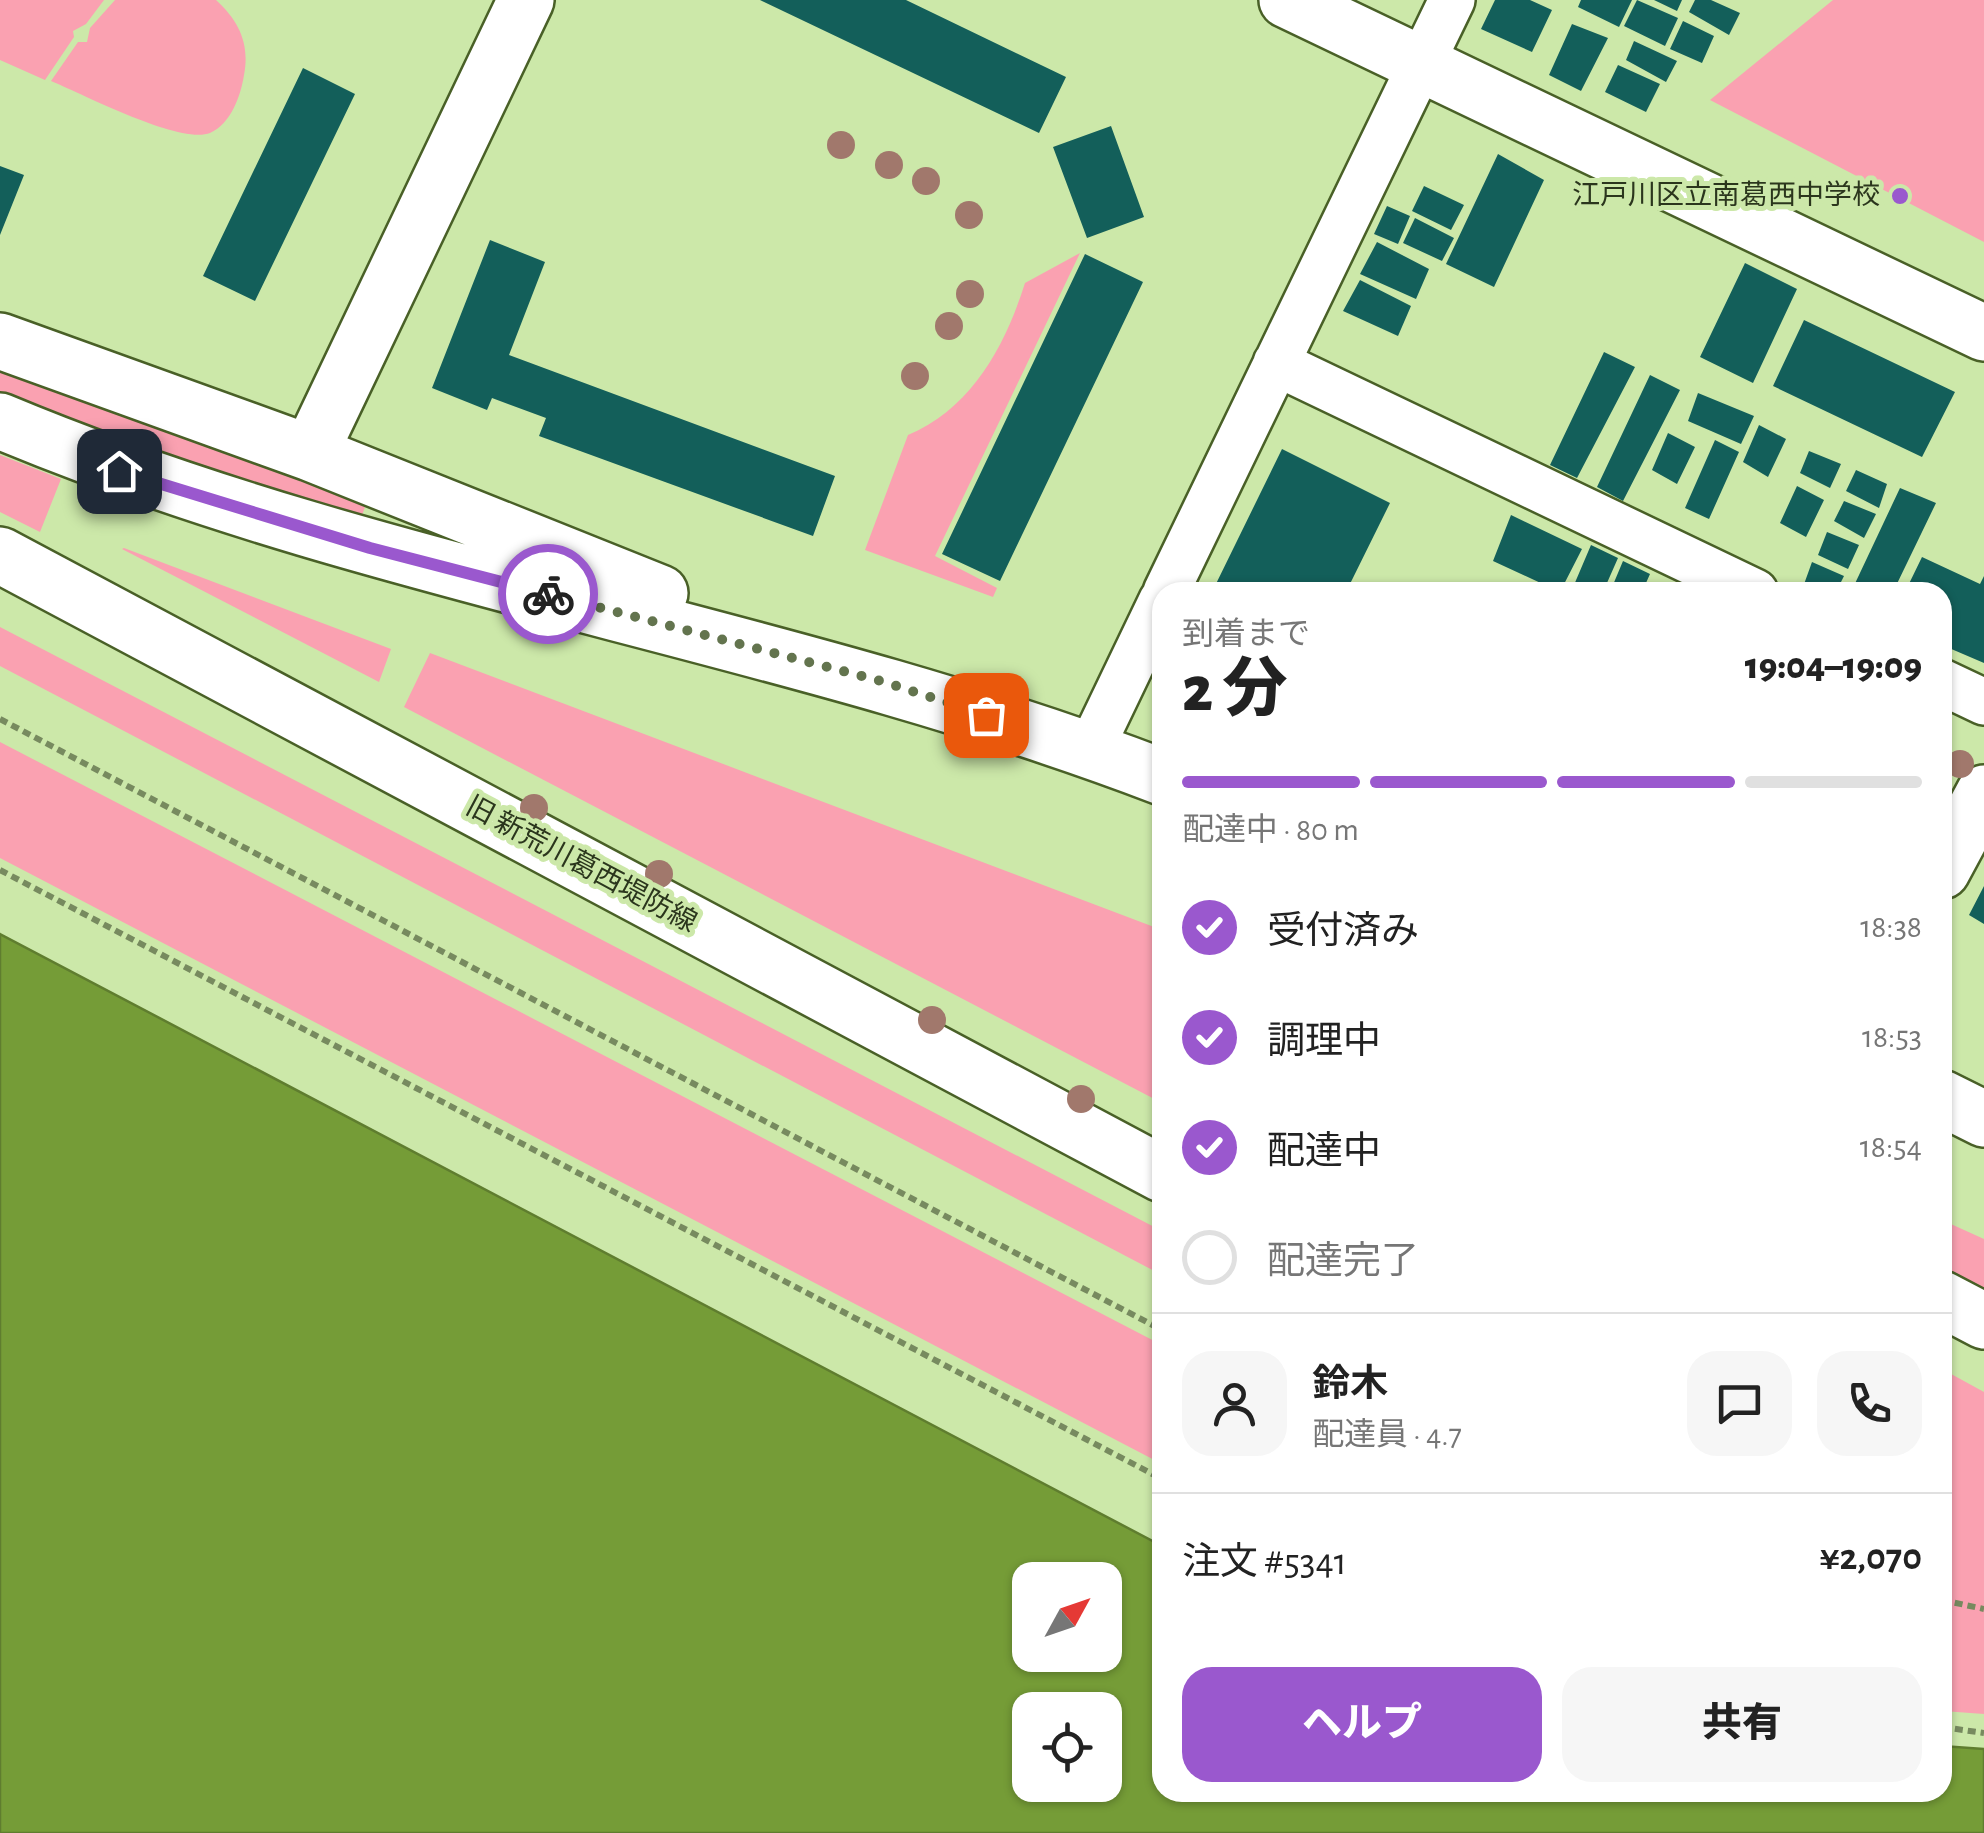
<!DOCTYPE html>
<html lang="ja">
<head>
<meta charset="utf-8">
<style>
	body { margin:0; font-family:"Alegreya Sans","Noto Sans JP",sans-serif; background:#f6f6f6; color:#222; height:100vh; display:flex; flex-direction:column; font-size:38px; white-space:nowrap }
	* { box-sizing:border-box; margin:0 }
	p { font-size:32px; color:#767676 }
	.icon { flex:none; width:55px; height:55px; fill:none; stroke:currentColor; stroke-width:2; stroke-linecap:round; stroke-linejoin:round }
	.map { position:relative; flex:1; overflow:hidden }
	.details { position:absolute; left:1152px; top:582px; width:800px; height:1220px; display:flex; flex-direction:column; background:#fff; border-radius:30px; box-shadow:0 2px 8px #0004 }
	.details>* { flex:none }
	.needle { width:65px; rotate:50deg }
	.controls { position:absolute; left:1012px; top:1562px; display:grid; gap:20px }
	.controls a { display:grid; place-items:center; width:110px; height:110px; border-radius:20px; background:#fff; box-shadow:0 2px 8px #0004; font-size:50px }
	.pin { position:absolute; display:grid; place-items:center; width:85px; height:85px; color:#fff; margin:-42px; border-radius:20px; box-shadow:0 5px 15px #0006 }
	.courier { position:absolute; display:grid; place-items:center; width:100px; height:100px; margin:-50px; border:8px solid #9a58ce; border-radius:50%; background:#fff; color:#222; box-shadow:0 2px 12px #0007 }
	.head em { font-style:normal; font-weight:800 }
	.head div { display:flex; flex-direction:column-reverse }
	.head { display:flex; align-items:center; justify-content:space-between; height:170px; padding:0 30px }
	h1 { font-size:65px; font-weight:800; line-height:75px }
	.bar { display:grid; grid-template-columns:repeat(4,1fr); gap:15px 10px; align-content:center; height:120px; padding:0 30px }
	.bar i { height:12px; border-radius:8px; background:#e0e0e0 }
	.bar .active { background:#9a58ce }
	.bar p { grid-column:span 4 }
	.line { display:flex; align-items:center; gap:25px; padding:0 30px; border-top:2px solid #e0e0e0 }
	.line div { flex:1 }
	.round { display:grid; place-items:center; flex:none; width:105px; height:105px; border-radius:30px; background:#f6f6f6 }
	ol { padding:0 30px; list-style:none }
	li { display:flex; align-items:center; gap:30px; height:110px }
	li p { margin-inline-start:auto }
	li .icon { padding:10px; border-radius:50%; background:#9a58ce; color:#fff; stroke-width:4 }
	li:last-child { color:#767676 }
	li i { width:55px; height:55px; border:5px solid #e0e0e0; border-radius:50% }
	.primary-button { display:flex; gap:20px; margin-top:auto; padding:20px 30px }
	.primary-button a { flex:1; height:115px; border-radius:30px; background:#9a58ce; color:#fff; font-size:40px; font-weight:800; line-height:115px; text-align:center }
	.primary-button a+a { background:#f6f6f6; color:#222 }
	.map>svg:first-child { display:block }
	.green { fill:#faa1b1 }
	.water { fill:#759c37; stroke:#5f7d2f; stroke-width:2.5; fill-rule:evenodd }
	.building { fill:#135f5a }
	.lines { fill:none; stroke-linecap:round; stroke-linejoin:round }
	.minor-casing { stroke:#496027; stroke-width:50 }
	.tertiary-casing { stroke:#496027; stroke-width:60 }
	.path { stroke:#778a5f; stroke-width:6; stroke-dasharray:8 5; stroke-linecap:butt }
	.minor { stroke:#fff; stroke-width:45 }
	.tertiary { stroke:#fff; stroke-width:55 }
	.tree { fill:#a1786c }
	.done { stroke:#63744e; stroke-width:10; stroke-dasharray:0 18 }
	.route { stroke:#9a58ce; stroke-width:12 }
	.poi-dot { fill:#9a58ce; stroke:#cce8a9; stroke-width:4 }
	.labels { text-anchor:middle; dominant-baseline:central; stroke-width:10; stroke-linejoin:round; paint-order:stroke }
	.poi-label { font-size:28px; fill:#2b361d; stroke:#cce8a9; text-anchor:end }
	.street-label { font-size:28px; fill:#2b361d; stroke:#cce8a9 }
</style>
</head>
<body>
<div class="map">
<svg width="1984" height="1833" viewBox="0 0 1984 1833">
	<rect width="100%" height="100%" fill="#cce8a9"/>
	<path class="green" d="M0,0H104L86,24L73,31L74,37L45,80L0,60Z
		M115,0H216C239,21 250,44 244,75C241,95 231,124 210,133C180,145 83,94 51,81L78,42H87L90,28Z
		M1833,0H1984V242L1710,100Z
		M1080,253L935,556L997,588L993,597L865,550L908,435C972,408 1005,346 1025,283Z
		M0,360L370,493L356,532L0,402Z
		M0,455L61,479L40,532L0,512Z
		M124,548L391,649L379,682L122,549Z
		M0,627L1162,1231V1275L0,666Z
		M430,653L1162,930V1103L404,707Z
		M0,742L1162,1345V1464L0,858Z
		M1942,1220L1984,1239V1297L1943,1274Z
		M1942,1369L1984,1392V1714L1943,1711Z"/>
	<path class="water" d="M0,934L1162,1546V1792H1942L1943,1746L1984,1749V1833H0ZM1030,1580H1105V1655H1030ZM1030,1710H1105V1785H1030Z"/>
	<path class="building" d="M760,0H906L1066,77L1039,133Z
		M1495,0H1530L1552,10L1532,52L1481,29Z
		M1581,0H1632L1619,27L1578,7Z
		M1637,0L1678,18L1665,46L1624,26Z
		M1654,0H1682L1677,11Z
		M1695,0H1711L1740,13L1729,35L1689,12Z
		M1683,21L1714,36L1702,63L1670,49Z
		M1572,24L1608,38L1581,91L1549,75Z
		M1634,41L1677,61L1666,82L1626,60Z
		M1618,65L1660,84L1646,112L1605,92Z
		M303,68L355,94L255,301L203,276Z
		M1111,126L1144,217L1087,238L1053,147Z
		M1498,154L1544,180L1494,287L1446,264Z
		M0,166L24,175L0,235Z
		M1424,186L1464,205L1451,230L1412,211Z
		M1387,206L1410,216L1398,244L1374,234Z
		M1415,218L1454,238L1442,261L1403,243Z
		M490,240L545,262L509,355L835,476L813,536L539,436L546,418L492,398L487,410L432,388Z
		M1377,242L1429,269L1416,299L1360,274Z
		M1085,254L1143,282L1000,581L942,554Z
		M1745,263L1797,289L1753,383L1700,357Z
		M1360,280L1411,306L1398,336L1343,311Z
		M1804,320L1955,392L1922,457L1773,386Z
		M1604,352L1635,367L1577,478L1550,465Z
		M1650,375L1680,390L1623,501L1597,487Z
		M1698,393L1754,416L1741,444L1688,421Z
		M1759,425L1786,439L1768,477L1743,462Z
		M1668,433L1695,447L1677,484L1652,470Z
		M1715,440L1739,452L1709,519L1685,508Z
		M1282,449L1390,503L1346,592H1212Z
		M1809,451L1841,464L1830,488L1800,473Z
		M1856,470L1887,484L1879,508L1846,491Z
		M1797,486L1824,500L1806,537L1780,523Z
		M1900,488L1936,503L1893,592H1851Z
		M1844,501L1876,514L1864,538L1834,521Z
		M1511,515L1582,549L1560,592L1493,561Z
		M1827,532L1859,545L1848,569L1818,555Z
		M1591,545L1618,558L1603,592H1571Z
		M1922,557L1980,584L1984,576V663L1942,645V592H1905Z
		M1623,561L1650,574L1642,592H1610Z
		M1812,562L1844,576L1836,592L1803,587Z
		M1984,886V924L1969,915Z"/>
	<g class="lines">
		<defs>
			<path id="minor" d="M1276,363L1755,592
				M1166,592L1452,0
				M1942,682L1984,702
				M1090,750L1162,600"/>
			<path id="tertiary" d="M1287,0L1984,333
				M0,341L310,453L660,593
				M0,421C375,578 783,632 1162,777
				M310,453L526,0
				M0,555L1162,1174
				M1942,871L1984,793
				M1942,1098L1984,1119
				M1942,1299L1984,1321"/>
		</defs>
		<use href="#minor" class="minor-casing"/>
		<use href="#tertiary" class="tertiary-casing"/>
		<path class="path" d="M0,719L1162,1330
			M0,870L1162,1479
			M1942,1600L1984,1609
			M1942,1727L1984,1733"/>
		<use href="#minor" class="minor"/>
		<use href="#tertiary" class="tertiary"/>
	</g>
	<g class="tree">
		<circle cx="841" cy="145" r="14"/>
		<circle cx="889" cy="165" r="14"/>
		<circle cx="926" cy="181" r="14"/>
		<circle cx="969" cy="215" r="14"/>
		<circle cx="970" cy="294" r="14"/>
		<circle cx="949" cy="326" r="14"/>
		<circle cx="915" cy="376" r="14"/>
		<circle cx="1960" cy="764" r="14"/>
		<circle cx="534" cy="808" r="14"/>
		<circle cx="659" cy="874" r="14"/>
		<circle cx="932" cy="1020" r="14"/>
		<circle cx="1081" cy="1099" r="14"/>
	</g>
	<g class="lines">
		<path class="done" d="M548,594L881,681L986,715"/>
		<path class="route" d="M119,471L370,548L548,594"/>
	</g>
	<circle class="poi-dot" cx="1900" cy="196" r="10"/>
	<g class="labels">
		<g class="poi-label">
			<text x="1880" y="196">江戸川区立南葛西中学校</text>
		</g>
		<g class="street-label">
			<text transform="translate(581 865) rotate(28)">旧 新荒川葛西堤防線</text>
		</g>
	</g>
</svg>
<div class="controls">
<a><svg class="needle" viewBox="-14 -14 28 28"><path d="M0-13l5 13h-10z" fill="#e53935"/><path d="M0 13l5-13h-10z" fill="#767676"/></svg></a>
<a><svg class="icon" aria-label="locate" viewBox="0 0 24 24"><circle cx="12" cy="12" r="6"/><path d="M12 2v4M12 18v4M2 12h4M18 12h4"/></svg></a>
</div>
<div class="pin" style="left:986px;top:715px;background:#ea580c"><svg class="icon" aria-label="bag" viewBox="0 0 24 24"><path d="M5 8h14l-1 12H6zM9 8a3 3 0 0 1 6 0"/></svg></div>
<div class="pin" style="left:119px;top:471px;background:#1f2937"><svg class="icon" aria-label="home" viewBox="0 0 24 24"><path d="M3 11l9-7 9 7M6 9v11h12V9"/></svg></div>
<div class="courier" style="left:548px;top:594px"><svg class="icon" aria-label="bike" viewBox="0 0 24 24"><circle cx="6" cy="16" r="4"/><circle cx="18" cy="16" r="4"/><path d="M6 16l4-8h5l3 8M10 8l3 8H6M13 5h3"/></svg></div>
<section class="details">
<div class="head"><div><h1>2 分</h1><p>到着まで</p></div><em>19:04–19:09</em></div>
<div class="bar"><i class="active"></i><i class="active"></i><i class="active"></i><i></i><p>配達中 · 80 m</p></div>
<ol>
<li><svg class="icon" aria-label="check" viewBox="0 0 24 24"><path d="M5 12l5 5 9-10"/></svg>受付済み<p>18:38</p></li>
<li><svg class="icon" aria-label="check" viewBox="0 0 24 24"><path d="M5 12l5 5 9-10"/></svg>調理中<p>18:53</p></li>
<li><svg class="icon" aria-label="check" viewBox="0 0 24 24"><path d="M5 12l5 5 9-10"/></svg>配達中<p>18:54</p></li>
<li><i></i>配達完了</li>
</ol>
<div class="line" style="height:180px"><a class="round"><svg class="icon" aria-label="person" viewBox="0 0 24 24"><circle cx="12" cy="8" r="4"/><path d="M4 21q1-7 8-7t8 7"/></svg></a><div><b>鈴木</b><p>配達員 · 4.7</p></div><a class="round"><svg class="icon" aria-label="chat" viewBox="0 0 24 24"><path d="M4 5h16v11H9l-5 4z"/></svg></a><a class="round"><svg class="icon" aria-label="phone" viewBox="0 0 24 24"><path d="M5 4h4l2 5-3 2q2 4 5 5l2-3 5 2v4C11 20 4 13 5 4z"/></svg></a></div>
<div class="line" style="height:130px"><div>注文 #5341</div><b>¥2,070</b></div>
<div class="primary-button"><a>ヘルプ</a><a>共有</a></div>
</section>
</div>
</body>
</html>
